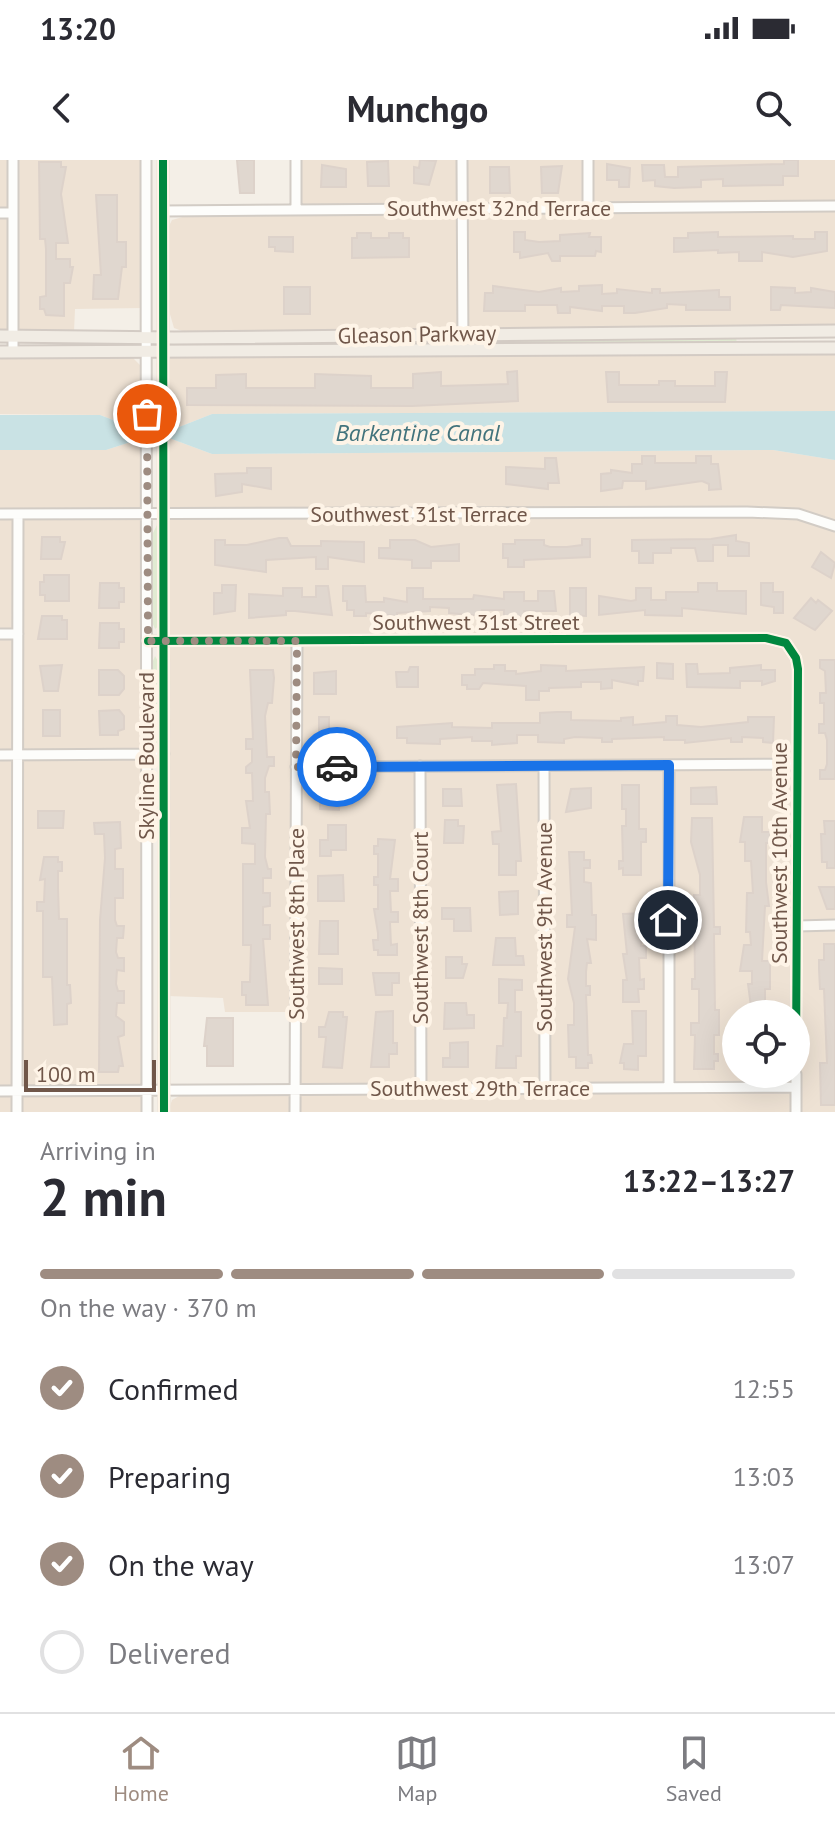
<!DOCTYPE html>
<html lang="en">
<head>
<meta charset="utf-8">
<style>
	body { margin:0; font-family:"PT Sans",sans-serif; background:#f2f2f3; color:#2b2b33; height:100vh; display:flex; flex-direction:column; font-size:30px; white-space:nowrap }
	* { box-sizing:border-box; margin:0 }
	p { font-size:26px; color:#7c7c81 }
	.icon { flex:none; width:44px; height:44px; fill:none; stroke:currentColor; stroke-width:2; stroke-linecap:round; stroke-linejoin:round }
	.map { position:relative; height:952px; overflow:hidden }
	.side { display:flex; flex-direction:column; background:#fff; flex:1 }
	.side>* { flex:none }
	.tools { position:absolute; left:722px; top:840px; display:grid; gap:16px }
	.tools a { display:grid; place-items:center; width:88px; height:88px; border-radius:50%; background:#fff; box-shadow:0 8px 32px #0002; font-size:40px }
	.scale { position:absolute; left:24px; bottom:20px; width:132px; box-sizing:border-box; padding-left:8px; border:4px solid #70574a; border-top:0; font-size:22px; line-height:28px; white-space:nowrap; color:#70574a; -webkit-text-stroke:6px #fef4e7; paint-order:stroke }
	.pin { position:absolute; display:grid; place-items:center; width:68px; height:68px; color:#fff; margin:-34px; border:4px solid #fff; border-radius:50%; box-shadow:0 2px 8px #0007 }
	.courier { position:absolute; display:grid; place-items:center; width:80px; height:80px; margin:-40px; border:6px solid #1a73e8; border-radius:50%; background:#fff; color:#222; box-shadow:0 2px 10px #0007 }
	.head em { font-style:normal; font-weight:600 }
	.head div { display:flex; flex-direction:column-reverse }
	.head { display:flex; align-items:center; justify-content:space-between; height:136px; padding:0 40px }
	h1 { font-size:52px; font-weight:600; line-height:60px }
	.bar { display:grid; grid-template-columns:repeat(4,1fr); gap:12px 8px; align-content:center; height:96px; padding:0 40px }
	.bar i { height:10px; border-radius:6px; background:#e1e1e2 }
	.bar .active { background:#9e8c81 }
	.bar p { grid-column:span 4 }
	ol { padding:0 40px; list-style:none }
	li { display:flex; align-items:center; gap:24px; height:88px }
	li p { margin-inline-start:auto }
	li .icon { padding:8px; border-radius:50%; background:#9e8c81; color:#fff; stroke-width:4 }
	li:last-child { color:#7c7c81 }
	li i { width:44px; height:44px; border:4px solid #e1e1e2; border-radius:50% }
	.status { display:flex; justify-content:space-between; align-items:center; height:56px; padding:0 40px; background:#fff; direction:ltr }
	.status svg { height:22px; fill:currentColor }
	header { display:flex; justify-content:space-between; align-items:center; height:104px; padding:0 40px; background:#fff; font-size:36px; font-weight:600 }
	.menu { display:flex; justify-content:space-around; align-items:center; height:112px; border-top:2px solid #e1e1e2; background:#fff; font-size:22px; color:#7c7c81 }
	.menu a { display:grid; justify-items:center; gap:4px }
	.menu .active { color:#9e8c81 }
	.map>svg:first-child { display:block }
	.residential { fill:#eee2d4; fill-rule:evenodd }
	.green { fill:#e1ebd2 }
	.water { fill:#c9e2e4 }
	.building { fill:#e0d7cf; stroke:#ddd2ca; stroke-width:2 }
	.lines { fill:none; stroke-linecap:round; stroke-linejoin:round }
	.minor-casing { stroke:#d2ccc5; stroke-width:13 }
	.major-casing { stroke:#d3cbc4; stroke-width:15 }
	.minor { stroke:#fdfdfb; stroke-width:9 }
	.major { stroke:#f1ece4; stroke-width:11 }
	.cycleway-casing { stroke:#fef4e7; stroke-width:13 }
	.cycleway { stroke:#00873e; stroke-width:8 }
	.done { stroke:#9e8c81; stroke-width:8; stroke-dasharray:0 14.4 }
	.route { stroke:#1a73e8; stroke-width:10 }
	.labels { text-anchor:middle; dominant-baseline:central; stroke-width:8; stroke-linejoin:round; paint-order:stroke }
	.street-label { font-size:22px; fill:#70574a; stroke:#fef4e7 }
	.water-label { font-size:24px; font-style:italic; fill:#42737c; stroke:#fef4e7 }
</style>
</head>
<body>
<div class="status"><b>13:20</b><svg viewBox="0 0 49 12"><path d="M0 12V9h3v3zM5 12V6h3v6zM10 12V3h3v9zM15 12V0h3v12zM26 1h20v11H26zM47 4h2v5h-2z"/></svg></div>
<header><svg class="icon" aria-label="back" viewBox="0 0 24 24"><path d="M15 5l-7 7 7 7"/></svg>Munchgo<svg class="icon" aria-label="search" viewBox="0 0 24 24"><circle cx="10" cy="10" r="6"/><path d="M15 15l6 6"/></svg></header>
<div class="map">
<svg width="835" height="952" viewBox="0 0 835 952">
	<rect width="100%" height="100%" fill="#f4efe7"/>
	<path class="residential" d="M0,0H141L143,148L75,149L74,171H0Z
		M300,0H835V167L449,171L185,172L174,168L167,144V70L172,60L186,56L301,55Z
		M835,193V251L212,254L169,271L168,197Z
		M0,197H132L143,208L142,271L100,255L0,254Z
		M143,278L142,952H0V290H106Z
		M169,278L212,294L773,290L835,300V952H168L172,940L181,935L291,934V852H225L223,838L168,836ZM736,854H796V914H736Z"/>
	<path class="green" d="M736,177L737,184L485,186L477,181Z
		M442,179L448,183L437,187L179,185H241L261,180Z
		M157,365L160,465L155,469L152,462V375Z
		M155,496L160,505L159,581L155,584L152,578L151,506Z"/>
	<path class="water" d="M835,251V300L773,290L212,294L169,278H143L106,290H0V255H100L142,271H169L212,254Z"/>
	<path class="building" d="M237,0H254V33H240Z
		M420,0L436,1L429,25L414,23V7L419,8Z
		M784,0H798V16H783V25L723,26V19L701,20V27L674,28L655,26V20L643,21L642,5H664L665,17H678V7L784,4Z
		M388,1L389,26H368L367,2Z
		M39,2H61V7H66L61,34L68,83H56V99H70V107H73L70,123H64V156L46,155L44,149H40V137L46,136V89L45,79H40Z
		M607,4L630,8L629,27H619V20H607Z
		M322,5L346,9V27H321Z
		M562,6L558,33H542L541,7Z
		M490,7H509L510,33H490Z
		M96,35H117V82H126V107H122L118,139H93L94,115H101Z
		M514,72H525V80L539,82L560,81V75L590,73L589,77H601V92L596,91L595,96H560V101H552L548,93L520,98V92H514Z
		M718,72V77L793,76V79H815V72H827V91L793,97L762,92V101H739V92L718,93V90L674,92V78H688V73Z
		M357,73H371V78H389V73H403V78H409V97L352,98V78H357Z
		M269,77H293V92L275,91V87H269Z
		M602,125V134L617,133V129L652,133V129H660V133L719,130V137H730V150H686V145L667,144V148L635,153H624V146H602V151L570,147V153H558L557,145H525V151H484L485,133H493V126L539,132L561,128V132L579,131V126Z
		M284,127H310V154H284Z
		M771,127L795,128V133L811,132V128L835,132V148L781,145L780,150H771Z
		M517,211L518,241L412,246L187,245V228H216V215L246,214V228H315V214L371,216V228H413V214L441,212V226L478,225L508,224L507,212Z
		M606,212H619V225H659V221H675V226H715V212H727L725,242H608Z
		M642,296H655V303H696V296H711V304H718L721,329L709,330V324L702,321L646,329V321H623L622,328L601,331V314L611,313V310L632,313V304H642Z
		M545,298H556L559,323H548V329L506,324V307L545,309Z
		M247,308H271V329L242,324V332L216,336L215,314L247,313Z
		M736,375V381L749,383V396H728V385H713V401H698L695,388H671V393H653V403H639V391H632V380L711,379Z
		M42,377H60V382H65L61,399H41Z
		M279,378H287L291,386H321V381L364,382V402L328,397V409H316V397L266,400V412L215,405V380H225V385H247Z
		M582,379H590V397L524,400V407H508V398H503V384H515V380H544V385L550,387H567L582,385Z
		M390,380H415L431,387L459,384V401H431V408H412V400L379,398V388H390Z
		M821,392L835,403L831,418L812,407Z
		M44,415H69V441H45V435H40V422H44Z
		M100,423H119V428H124V442H119V448H99Z
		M698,423H717V431H746V454L682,448V456L645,455V450L599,455V436L631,441L636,440V428H651V440H666V432H698Z
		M761,423H773V432H783V453H774V447L761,445Z
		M222,425H236L235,451L214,454V433H222Z
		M316,426H328L332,455L295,451H286V455L249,458V434L283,436V428H302V437H316Z
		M343,426H365L366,442H384V438L407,442V428H423V439H473L474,435L504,439V432H524V441H538V431H554L556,451H524V456H504V450H482V455H471L449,453V448L430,447V451L397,453V456L366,453V456H354V450H347V441H343Z
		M570,428H586V456L570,455Z
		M811,438L816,443L818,440L832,451L815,470L794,458Z
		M42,456H62V460H67V479H38Z
		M100,463H119V469H124V482H119V488H99Z
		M820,500H835V619H820V610H825L827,604V580L825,573H819V564H824V543H820V533H826L825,511L820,508Z
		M657,503L673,504V519L657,518Z
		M686,504H697L698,514L730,513V508L761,505V510H775V521L762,525V521H740V528L687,527Z
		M62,505L58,531H44L40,506Z
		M494,505H505V511H516V514L541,511V505L566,506V511L644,507L643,521H638V525L612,520V528L601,529V522H581V527L549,528V531H539V540H526V526L483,523L479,529H467V525H462V515H475V509H494Z
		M410,507H418V527H397L396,512H408Z
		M99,510H118L124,516V529L119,535H99Z
		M250,510H273L274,518L272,543H268L265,556L267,597H274V606H269L265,618V632H269L270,654H266L265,697L268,709H271V718H263V733H270V746L263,747V765H270V779H263L268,845H246V835H242V822H250L251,785H243V704H255V684L242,683V668H250L246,641H253L252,613H246V607L252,602V589H246V579H253Z
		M336,511V534H314V513Z
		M43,550H60V576H43Z
		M119,550L124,556V569L118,571V575H100L99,551Z
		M557,552H571V560L621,561V558L633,557V565L666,562V556H677V565L701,567L748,562V557H774L773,583L763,582V578L742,577V582H731V578L685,583V580H664V577L612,579V582H602V578L575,577L564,579V583L538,582V575H517V583L492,585V581H472V577L440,579V584L407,583V578H397V567L452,563V567L492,568V563H540V553Z
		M319,557H329V583H319Z
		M516,624L521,701H516V715H499V684H493L492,672L501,671L497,625Z
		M622,625H639V669H646V682H641V715H623V708L619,709V701H623L622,666H626V649H622Z
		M320,627L340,631L339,650L320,649Z
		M716,627L717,644H691V628Z
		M591,628V648L566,652L571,629Z
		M443,629H461L462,646H443Z
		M38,651H64L63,668H38Z
		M744,657H762V672H770V683H766V722L769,746H765L762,801H770V829H765V854H752L748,824H752V811H740L744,785H751L750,772H746L747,733H753L751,701H745V682H740Z
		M692,658H712L714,767H720V774H714V778L715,850H719V875H714V894H718V901H714V909H694L695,875H691V863H699V829H692V819H695L694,735H700V715L691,682Z
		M445,660H458V666H464L463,683H444Z
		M824,661H835V708H827V702H822L821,674H825Z
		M120,662L121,688L115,689V709H123V738H115V760L117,766H124L123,778H117L116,792L118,798H124V811L117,810L116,824L118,831H124V843H117L116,856L124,862V875L118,877L123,906H119L118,912H99L100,760L105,698L104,674H95L94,663Z
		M328,665H346V690H331V696H320V680H328Z
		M378,679L395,680L390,719H398V731H390L391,752H398V762H390L391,785L397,784V795H378V790H374L373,780H378V773L374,749H378V725H374V717H378V694H374V686H378Z
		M569,692H584V700H590V708H584V722L591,723L592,755H596V780L587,779L591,803H587L586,812V826H590V835H586L587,858L588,895H591L592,903H588V908H576V897H569L568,865H574V843L568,819L575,767H567V755H572Z
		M44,697H58V702H62V711H58V728L59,759H67V825H70L71,843L67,844V864L54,865L52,817H43V751H37V742H44L45,719L40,720Z
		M343,715L344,741H318V716Z
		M819,727H835V749H827Z
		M518,731V754L500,755L499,732Z
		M442,748H470L471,771H454V759H442Z
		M644,753L641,786H646V798H639L640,820L644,819V829H638L639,842H623V820H627L623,794H627L623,754Z
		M320,761H338V794H319Z
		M496,778H515L516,796H523L524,805H493Z
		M824,784H835V945H821L820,903H827L824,829H820L819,809V800H824Z
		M446,797H462V804H467L463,818H446Z
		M319,808L342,809V824H319Z
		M373,813H399V823H392V835H376Z
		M499,819L522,820V830H515V852H521V896H516V908H496L497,886H503L504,858H507L508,843H499Z
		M445,843H466L467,855H474V868L444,869Z
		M393,851V883H397V894H389V907H371L376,852Z
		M632,851H646V896H638V910L624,909V903H620L624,884H633Z
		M329,852H343V857H347L342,908L323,907L326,877H319V867H325Z
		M207,858H233V906H207V886H204Z
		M468,882V907H443V898H450V883Z"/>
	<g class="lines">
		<defs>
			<path id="minor" d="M146,0L147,952
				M163,0L164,952
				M296,0V50
				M462,0L463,190
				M588,0V48
				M163,51L835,46
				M0,53H13
				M13,192V0
				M0,354L747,352L798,354L835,366
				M0,474H18
				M148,481L766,478L786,483L796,498L798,509L796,906
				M0,595L164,594
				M669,605V927
				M420,606L421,929
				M544,606L545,928
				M296,607L797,604
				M797,766L835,765
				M0,931L796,927
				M17,952L18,354
				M295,952L297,481
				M796,952V914"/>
			<path id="major" d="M0,176L174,178L835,171
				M0,192L835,188"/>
		</defs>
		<use href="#minor" class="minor-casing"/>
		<use href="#major" class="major-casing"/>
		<use href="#minor" class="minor"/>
		<use href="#major" class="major"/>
		<defs>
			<path id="cycleway" d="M163,0L164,952
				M148,481L766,478L786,483L796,498L798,509L796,906"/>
		</defs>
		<use href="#cycleway" class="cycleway-casing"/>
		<use href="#cycleway" class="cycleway"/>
	</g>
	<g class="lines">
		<path class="done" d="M147,254L148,481H297L296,607H337"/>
		<path class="route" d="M337,607L669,605L668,760"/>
	</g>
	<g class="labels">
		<g class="street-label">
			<text x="499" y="48">Southwest 32nd Terrace</text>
			<text transform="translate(417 174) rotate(-1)">Gleason Parkway</text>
			<text x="419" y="354">Southwest 31st Terrace</text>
			<text x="476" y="462">Southwest 31st Street</text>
			<text transform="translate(146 596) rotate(-90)">Skyline Boulevard</text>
			<text transform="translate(779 693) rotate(-90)">Southwest 10th Avenue</text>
			<text transform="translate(296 764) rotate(-90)">Southwest 8th Place</text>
			<text transform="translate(544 767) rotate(-90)">Southwest 9th Avenue</text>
			<text transform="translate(420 768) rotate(-90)">Southwest 8th Court</text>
			<text x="480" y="928">Southwest 29th Terrace</text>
		</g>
		<g class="water-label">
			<text x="418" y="272">Barkentine Canal</text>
		</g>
	</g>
</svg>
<div class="tools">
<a><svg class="icon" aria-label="locate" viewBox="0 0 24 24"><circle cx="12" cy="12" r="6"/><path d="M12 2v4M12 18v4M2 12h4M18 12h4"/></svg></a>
</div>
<div class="scale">100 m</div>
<div class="pin" style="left:147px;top:254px;background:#ea580c"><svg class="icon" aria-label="bag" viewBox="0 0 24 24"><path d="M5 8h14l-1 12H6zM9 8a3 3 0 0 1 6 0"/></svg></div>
<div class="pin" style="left:668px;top:760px;background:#1f2937"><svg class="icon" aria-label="home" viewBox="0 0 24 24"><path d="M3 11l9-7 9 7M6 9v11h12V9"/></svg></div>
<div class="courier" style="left:337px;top:607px"><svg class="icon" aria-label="car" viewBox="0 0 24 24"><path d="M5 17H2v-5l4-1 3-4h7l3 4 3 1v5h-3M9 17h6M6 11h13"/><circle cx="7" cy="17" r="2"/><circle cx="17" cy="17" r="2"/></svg></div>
</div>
<section class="side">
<div class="head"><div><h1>2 min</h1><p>Arriving in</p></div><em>13:22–13:27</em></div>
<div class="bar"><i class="active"></i><i class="active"></i><i class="active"></i><i></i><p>On the way · 370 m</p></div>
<ol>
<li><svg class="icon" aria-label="check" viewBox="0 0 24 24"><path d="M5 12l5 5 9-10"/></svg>Confirmed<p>12:55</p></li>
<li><svg class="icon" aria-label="check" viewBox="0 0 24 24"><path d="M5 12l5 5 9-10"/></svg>Preparing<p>13:03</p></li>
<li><svg class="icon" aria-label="check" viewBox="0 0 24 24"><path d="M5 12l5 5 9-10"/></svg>On the way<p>13:07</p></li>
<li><i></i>Delivered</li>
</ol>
</section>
<nav class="menu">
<a class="active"><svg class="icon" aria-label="home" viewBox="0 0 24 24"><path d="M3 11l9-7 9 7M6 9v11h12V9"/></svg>Home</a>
<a><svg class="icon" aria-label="map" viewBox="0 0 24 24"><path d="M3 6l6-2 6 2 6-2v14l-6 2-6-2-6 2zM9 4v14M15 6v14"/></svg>Map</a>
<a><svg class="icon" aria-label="saved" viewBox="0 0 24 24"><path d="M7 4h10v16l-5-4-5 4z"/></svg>Saved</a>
</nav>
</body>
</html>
